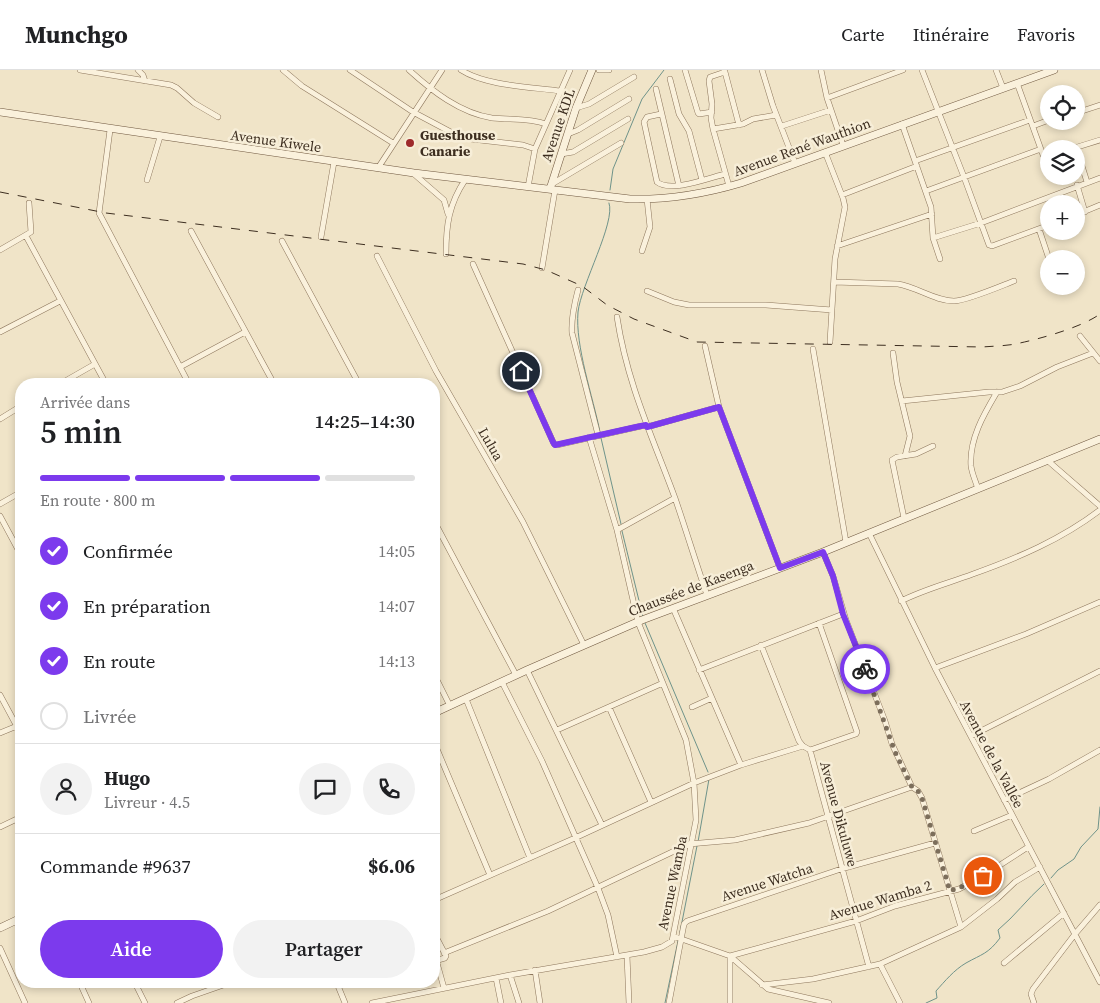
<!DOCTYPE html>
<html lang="fr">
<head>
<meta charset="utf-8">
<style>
	body { margin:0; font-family:"Source Serif 4",serif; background:#f2f2f2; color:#202124; height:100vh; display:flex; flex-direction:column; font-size:19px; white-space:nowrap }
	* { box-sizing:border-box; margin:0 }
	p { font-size:16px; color:#757577 }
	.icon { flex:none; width:28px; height:28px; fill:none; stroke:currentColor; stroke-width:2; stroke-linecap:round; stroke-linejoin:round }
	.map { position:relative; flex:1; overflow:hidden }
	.drawer { position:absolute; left:15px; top:308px; width:425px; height:610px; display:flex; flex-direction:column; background:#fff; border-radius:20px; box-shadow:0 2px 8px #0003 }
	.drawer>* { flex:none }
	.tools { position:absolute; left:1040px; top:15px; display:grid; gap:10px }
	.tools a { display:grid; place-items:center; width:45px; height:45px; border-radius:50%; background:#fff; box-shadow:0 2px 8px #0003; font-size:25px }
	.pin { position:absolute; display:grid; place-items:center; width:42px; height:42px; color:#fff; margin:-21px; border:2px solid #fff; border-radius:50%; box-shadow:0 1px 5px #0007 }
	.courier { position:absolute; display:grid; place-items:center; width:50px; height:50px; margin:-25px; border:4px solid #7c3aed; border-radius:50%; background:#fff; color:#222; box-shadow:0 1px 6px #0007 }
	.headline em { font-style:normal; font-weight:600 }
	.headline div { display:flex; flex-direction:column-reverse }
	.headline { display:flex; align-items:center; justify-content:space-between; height:85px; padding:0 25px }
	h1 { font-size:32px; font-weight:600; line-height:38px }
	.bar { display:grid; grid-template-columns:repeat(4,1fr); gap:8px 5px; align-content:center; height:60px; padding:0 25px }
	.bar i { height:6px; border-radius:4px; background:#e0e0e0 }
	.bar .on { background:#7c3aed }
	.bar p { grid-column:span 4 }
	.line { display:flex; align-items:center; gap:12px; padding:0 25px; border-top:1px solid #e0e0e0 }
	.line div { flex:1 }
	.round { display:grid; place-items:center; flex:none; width:52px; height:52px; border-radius:26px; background:#f2f2f2 }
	ol { padding:0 25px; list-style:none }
	li { display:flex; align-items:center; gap:15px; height:55px }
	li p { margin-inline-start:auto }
	li .icon { padding:5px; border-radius:50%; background:#7c3aed; color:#fff; stroke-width:4 }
	li:last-child { color:#757577 }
	li i { width:28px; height:28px; border:2px solid #e0e0e0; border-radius:50% }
	.cta { display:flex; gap:10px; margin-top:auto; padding:10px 25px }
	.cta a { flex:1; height:58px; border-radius:30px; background:#7c3aed; color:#fff; font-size:20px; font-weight:600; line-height:58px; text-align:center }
	.cta a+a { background:#f2f2f2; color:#202124 }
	header { display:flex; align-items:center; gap:30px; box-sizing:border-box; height:70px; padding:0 25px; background:#fff; border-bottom:1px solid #e0e0e0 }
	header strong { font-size:24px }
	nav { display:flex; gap:28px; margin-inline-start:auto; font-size:18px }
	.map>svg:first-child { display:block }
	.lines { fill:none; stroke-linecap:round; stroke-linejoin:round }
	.stream { stroke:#6f938a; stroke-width:1 }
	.street-casing { stroke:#8d765c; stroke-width:6 }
	.secondary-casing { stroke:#6f573f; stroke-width:8 }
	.street { stroke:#faf1dc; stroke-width:5 }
	.secondary { stroke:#faf1dc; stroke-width:7 }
	.rail { stroke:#3d2e20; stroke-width:1; stroke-dasharray:9 9; stroke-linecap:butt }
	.done { stroke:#7c6e5b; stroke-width:5; stroke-dasharray:0 9 }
	.route { stroke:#7c3aed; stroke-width:6 }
	.poi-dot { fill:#9e2a2b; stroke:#f7eed8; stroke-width:2 }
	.labels { text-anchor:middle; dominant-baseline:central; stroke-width:5; stroke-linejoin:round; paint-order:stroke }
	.street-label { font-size:14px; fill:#3d2e20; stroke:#f7eed8 }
	.poi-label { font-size:14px; font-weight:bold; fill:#3d2e20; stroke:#f7eed8; text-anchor:start }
</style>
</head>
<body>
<header>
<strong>Munchgo</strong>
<nav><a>Carte</a><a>Itinéraire</a><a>Favoris</a></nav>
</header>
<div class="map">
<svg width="1100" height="933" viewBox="0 0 1100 933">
	<rect width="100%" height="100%" fill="#f0e4c8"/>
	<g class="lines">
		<path class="stream" d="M610,120L613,99L642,29L664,0
			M600,362C593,327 575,276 578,242C581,215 616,152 609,133
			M601,368L621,454
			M622,461L643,547
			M645,553L708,702
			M698,772L709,709
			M1051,808L1058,800L1074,789L1081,777L1098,759L1100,737
			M680,862L697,776
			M665,933L678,871
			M926,933L937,928L936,921C945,911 954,900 966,893C982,884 988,884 1000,868L998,860C1015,846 1027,829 1044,814"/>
		<defs>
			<path id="street" d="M80,0L171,15L177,18L194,33L218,47
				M138,0L143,5L145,11
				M283,0L302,16L393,73
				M350,0L413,42L462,68L523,75L535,79
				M409,0C432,21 460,43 492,48C510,50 529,48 546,54
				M461,0C486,16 532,17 561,21
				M599,0H609
				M685,0L698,43L699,44L712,42
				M724,0L725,2L710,7L709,11L712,34L711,48L713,59L729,116
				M762,0L773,36L795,93
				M821,0L827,28L843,75
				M922,0L964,107L989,175L992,176L1049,155
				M996,0L1003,18
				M725,2L739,55
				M670,9L679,44L689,61L702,110
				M1017,13L1043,85H1049
				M656,19L679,116
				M827,28L903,0
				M576,38L589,34L634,7
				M1076,43L1100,35
				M661,44L647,47L644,52L657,112C671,123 709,108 725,104
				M902,54L931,137L933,168L940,189
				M782,56L831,40
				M1033,56L1049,50
				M713,59L743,54L753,49L776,45
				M110,60L99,143L189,314
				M568,64L578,60L629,29
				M1076,77L1087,112
				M1071,79L1100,70
				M825,82L843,128L845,137L835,189L830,272
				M561,84L573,82L628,49
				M915,91L1030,50
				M378,98L442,0
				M414,104L444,130L448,144
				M147,110L160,67
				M552,114L621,73
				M1077,115L1085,142
				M528,117L535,79L570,0
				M926,121L1041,79
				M842,125L917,96
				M1076,145L1100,135
				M1039,159L1049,189
				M191,161L274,314
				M26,166L106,314
				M321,167L334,92
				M933,168L981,153L1100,108
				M282,171L359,314
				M837,176L932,144
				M0,180L31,162L29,133
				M642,181L650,157L647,129
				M446,184C446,155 449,134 465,110
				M377,186L436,301L523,452L584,575
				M473,194L554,374L557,375L646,355
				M542,198L555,120
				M834,212L898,214C917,217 935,231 954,231C966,231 1001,216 1014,211
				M578,220C574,235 571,248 572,263L598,365
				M647,221L674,232L689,235H766L832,240
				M617,247C627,313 652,366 675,428C686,460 696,493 707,525
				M0,262L60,231
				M1080,266L1100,291
				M705,276L719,337L780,498
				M813,279L846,472
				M893,283L897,312L910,366L905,386
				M180,297L245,262
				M60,314L95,294
				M902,331L989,322H1002L1020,316L1057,297L1093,283
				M0,349L21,336
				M647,357L719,337
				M1047,390L1100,436
				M978,419C976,412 972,404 971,396C969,369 984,344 997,322
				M0,434L21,422
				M0,446L21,485
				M904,448L892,390L897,387L916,384L933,376
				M434,451L516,605
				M617,460L675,428
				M869,463L935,598L1100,912
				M823,482L833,506L846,550L885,651L892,674L912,717L918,721L922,728L961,857
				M901,531C925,519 949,513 973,504C1018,488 1062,469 1100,440
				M673,538L741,695
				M761,575L799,671L803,676L810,680L869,897
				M935,598L1026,564L1100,532
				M527,600L602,755
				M699,600L843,544
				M434,604L450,636
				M502,612L542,691L598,818L608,845L617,887
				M0,625L21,664
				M466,629L530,788
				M609,637L651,732
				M692,637L712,628
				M557,660L663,613
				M0,663L17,656
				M971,666L1100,601
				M434,672L490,805
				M810,680L856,664L857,662L819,553
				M1004,730L1049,709L1100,680
				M0,757L21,747
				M974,761L1012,745
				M434,830L575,768L694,713L741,695L803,676
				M434,863L446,886L445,888L438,890L437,893L444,918
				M673,866L730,886L768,919L829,933
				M0,878L25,933
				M444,883L548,841L689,774L735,770L809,753L912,717
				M627,886L629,933
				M1004,893L1064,843
				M880,894L900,933
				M535,900L540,933
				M510,905L519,933
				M496,908L501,933
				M79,911L89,933
				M134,911L145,933
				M336,911L345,933
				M762,915L813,909L880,894L961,857L997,829L1015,812L1040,797
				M177,933L192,926L235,911
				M372,933L510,905L644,882L662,877L672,871L696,750L694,713L686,670L638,552L617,460L589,367
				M669,933L684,854L687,851L841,799L935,773
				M730,933V886L856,851L895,836L959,819L983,806L1028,777
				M1034,933L1031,924L1033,919L1075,864L1100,835"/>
			<path id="secondary" d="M0,42L414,103L630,129C668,130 704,124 741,113L1054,0
				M550,119L576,38L592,0
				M434,643L527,600L642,550L823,482L1100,369
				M0,858L21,848"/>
		</defs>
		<use href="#street" class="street-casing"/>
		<use href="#secondary" class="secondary-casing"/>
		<use href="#street" class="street"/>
		<use href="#secondary" class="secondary"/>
		<path class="rail" d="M0,122L106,143L523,194L546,200L582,216L607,235L634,249L697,272L982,277C994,276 1008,276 1020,273C1043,268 1082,257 1100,244"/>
	</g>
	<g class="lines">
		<path class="done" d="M865,599L895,682L912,717L918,721L922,728L950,821L967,815L983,806"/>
		<path class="route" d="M521,301L553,372L555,375L636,357L646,355L647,357L719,337L780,498L823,482L833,506L843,544L865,599"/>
	</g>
	<circle class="poi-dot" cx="410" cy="73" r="5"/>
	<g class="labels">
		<g class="street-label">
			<text transform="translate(558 55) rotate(-71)">Avenue KDL</text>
			<text transform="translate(276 71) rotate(8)">Avenue Kiwele</text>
			<text transform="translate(802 77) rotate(-20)">Avenue René Wauthion</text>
			<text transform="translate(491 374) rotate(60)">Lulua</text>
			<text transform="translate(691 518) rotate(-21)">Chaussée de Kasenga</text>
			<text transform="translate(992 684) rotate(62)">Avenue de la Vallée</text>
			<text transform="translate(839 744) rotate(75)">Avenue Dikuluwe</text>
			<text transform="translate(767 812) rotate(-18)">Avenue Watcha</text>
			<text transform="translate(672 813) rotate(-78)">Avenue Wamba</text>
			<text transform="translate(880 830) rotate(-17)">Avenue Wamba 2</text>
		</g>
		<g class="poi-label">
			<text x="420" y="65">Guesthouse<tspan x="420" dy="16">Canarie</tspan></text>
		</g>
	</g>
</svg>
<div class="tools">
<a><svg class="icon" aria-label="locate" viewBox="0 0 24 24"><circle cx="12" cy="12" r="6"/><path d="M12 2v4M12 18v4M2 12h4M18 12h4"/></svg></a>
<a><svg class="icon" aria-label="layers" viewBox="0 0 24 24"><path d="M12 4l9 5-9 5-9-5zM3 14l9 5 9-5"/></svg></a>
<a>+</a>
<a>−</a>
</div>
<div class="pin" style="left:983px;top:806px;background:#ea580c"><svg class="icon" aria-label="bag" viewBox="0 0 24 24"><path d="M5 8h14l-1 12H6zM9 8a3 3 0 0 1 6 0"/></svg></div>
<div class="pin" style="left:521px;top:301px;background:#1f2937"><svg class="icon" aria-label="home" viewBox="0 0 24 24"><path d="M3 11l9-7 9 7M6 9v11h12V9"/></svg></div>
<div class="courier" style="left:865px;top:599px"><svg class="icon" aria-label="bike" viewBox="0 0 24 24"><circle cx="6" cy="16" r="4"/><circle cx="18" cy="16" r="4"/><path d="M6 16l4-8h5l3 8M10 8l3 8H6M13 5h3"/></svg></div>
<section class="drawer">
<div class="headline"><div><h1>5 min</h1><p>Arrivée dans</p></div><em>14:25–14:30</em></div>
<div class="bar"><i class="on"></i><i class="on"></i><i class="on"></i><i></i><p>En route · 800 m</p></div>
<ol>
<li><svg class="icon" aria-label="check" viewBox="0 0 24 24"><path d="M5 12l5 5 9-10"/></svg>Confirmée<p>14:05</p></li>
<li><svg class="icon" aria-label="check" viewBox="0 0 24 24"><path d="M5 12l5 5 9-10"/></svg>En préparation<p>14:07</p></li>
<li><svg class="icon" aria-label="check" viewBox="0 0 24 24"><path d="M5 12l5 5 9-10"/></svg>En route<p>14:13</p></li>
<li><i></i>Livrée</li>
</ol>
<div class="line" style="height:90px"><a class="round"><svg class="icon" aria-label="person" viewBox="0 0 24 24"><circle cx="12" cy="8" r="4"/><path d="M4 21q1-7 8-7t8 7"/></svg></a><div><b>Hugo</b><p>Livreur · 4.5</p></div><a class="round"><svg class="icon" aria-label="chat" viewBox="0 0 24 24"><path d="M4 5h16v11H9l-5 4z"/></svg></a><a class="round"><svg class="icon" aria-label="phone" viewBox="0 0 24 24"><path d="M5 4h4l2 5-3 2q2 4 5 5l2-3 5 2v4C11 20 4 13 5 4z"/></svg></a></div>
<div class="line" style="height:65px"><div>Commande #9637</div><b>$6.06</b></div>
<div class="cta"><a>Aide</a><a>Partager</a></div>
</section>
</div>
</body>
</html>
